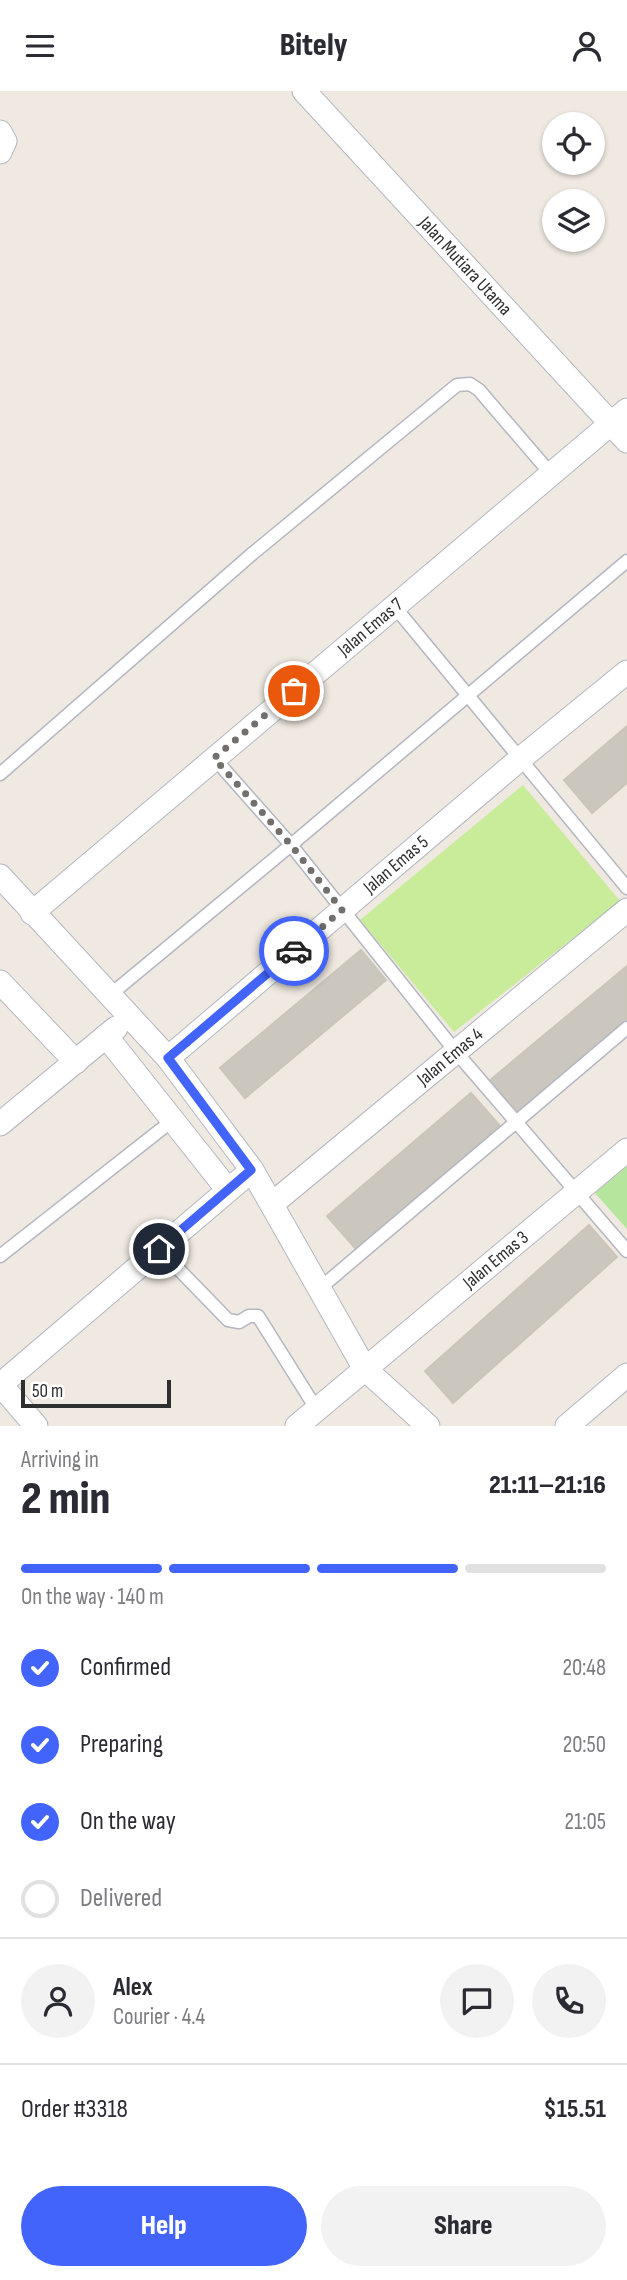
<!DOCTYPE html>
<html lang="en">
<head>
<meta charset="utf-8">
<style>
	body { margin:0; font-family:"Sofia Sans Condensed",sans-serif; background:#f2f2f3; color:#2b2b33; height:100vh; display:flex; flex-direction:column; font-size:26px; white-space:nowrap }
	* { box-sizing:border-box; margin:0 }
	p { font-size:23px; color:#7c7c81 }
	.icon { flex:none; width:38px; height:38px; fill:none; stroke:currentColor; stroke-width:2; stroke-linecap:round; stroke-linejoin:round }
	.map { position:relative; height:1335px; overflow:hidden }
	.panel { display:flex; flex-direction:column; background:#fff; flex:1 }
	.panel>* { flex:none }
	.buttons { position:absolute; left:542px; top:21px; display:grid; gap:14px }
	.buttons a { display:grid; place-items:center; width:63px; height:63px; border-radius:50%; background:#fff; box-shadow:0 2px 5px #0004; font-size:35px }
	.scale { position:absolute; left:21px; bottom:18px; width:150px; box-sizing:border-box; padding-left:7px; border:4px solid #2e2e2e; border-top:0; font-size:19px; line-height:24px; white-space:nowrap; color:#2e2e2e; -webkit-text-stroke:5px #fff; paint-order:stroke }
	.pin { position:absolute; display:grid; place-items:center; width:60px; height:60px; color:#fff; margin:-30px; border:4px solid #fff; border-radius:50%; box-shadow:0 2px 7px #0007 }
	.courier { position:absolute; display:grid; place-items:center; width:70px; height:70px; margin:-35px; border:5px solid #4264fb; border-radius:50%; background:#fff; color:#222; box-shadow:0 2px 9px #0007 }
	.overview em { font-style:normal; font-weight:800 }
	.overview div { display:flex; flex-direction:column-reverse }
	.overview { display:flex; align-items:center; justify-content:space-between; height:119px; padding:0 21px }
	h1 { font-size:46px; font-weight:800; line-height:52px }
	.bar { display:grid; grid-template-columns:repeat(4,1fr); gap:10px 7px; align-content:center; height:84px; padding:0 21px }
	.bar i { height:9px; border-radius:5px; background:#e1e1e2 }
	.bar .current { background:#4264fb }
	.bar p { grid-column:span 4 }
	.line { display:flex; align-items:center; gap:18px; padding:0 21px; border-top:2px solid #e1e1e2 }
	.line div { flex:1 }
	.round { display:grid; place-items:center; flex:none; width:74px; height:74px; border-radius:37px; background:#f2f2f3 }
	ol { padding:0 21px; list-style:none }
	li { display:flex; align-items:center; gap:21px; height:77px }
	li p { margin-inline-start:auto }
	li .icon { padding:7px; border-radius:50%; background:#4264fb; color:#fff; stroke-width:4 }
	li:last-child { color:#7c7c81 }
	li i { width:38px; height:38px; border:4px solid #e1e1e2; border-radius:50% }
	.primary-button { display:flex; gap:14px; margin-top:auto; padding:14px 21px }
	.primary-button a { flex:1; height:80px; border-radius:42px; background:#4264fb; color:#fff; font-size:28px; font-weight:800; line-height:80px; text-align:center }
	.primary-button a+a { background:#f2f2f3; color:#2b2b33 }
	header { display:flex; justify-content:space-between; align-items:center; height:91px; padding:0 21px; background:#fff; font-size:32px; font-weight:800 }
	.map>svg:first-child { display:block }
	.green { fill:#b6e59e }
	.pitch { fill:#c9ec9a }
	.building { fill:#cbc7bf; stroke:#cbc5ba; stroke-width:2 }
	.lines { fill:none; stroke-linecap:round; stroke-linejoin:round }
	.lane-casing { stroke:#b4b7c1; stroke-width:15 }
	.street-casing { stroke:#b4b7c1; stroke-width:25 }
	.lane { stroke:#fff; stroke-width:12 }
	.street { stroke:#fff; stroke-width:23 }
	.done { stroke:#726f6d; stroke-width:7; stroke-dasharray:0 12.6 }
	.route { stroke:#4264fb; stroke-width:9 }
	.labels { text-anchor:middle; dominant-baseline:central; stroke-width:6; stroke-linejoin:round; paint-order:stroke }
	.street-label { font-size:19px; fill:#2e2e2e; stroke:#fff }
</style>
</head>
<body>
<header><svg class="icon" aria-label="menu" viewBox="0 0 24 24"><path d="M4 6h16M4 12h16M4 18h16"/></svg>Bitely<svg class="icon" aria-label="person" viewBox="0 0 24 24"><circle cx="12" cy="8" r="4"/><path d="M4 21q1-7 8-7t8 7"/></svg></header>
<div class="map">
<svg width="627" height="1335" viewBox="0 0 627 1335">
	<rect width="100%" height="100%" fill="#efe9e1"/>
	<path class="green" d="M627,1075V1138L595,1102Z"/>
	<path class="pitch" d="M523,694L620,810L454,941L360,829Z"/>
	<path class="building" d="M627,635V692L592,722L564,689Z
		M361,859L386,889L245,1007L220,977Z
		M627,875V932L518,1024L489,990Z
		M471,1002L500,1035L356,1158L327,1125Z
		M589,1134L617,1166L453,1312L425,1280Z"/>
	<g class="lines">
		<defs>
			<path id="lane" d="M394,515L627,797
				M214,667L291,754L456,961L627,1160
				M0,683L252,463L457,294L470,293L479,299L551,383
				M110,904L291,754L627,470
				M159,1158L228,1229L239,1231L249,1225H258L317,1319
				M0,1165L173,1029
				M319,1198L627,937"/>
			<g id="street">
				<path id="s1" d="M304,0L627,350"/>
				<path d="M0,41L5,50L0,61"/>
				<path d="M0,785L168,967L252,1079L365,1278L428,1335"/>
				<path id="s2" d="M32,822L627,319"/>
				<path d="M0,891L76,971"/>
				<path d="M106,945L228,1099"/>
				<path id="s3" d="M168,967L520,668L627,581"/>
				<path d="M0,1033L116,937"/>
				<path id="s4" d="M272,1113L627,819"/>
				<path d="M0,1293L36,1335"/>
				<path d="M0,1294L252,1079"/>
				<path id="s5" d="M297,1335L627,1059"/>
				<path d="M567,1335L627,1284"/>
			</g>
		</defs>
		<use href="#lane" class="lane-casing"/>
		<use href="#street" class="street-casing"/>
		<use href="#lane" class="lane"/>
		<use href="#street" class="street"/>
	</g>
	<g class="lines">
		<path class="done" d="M294,860L342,819L291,754L214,667L294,600"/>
		<path class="route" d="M159,1158L251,1079L168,967L294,860"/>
	</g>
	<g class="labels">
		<g class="street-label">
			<text stroke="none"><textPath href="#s1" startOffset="238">Jalan Mutiara Utama</textPath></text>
			<text stroke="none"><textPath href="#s2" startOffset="443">Jalan Emas 7</textPath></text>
			<text stroke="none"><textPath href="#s3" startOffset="299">Jalan Emas 5</textPath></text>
			<text stroke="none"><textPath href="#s4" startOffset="231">Jalan Emas 4</textPath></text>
			<text stroke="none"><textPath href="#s5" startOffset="259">Jalan Emas 3</textPath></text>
		</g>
	</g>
</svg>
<div class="buttons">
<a><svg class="icon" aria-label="locate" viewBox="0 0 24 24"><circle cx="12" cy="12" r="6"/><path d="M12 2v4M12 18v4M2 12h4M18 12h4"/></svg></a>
<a><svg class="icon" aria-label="layers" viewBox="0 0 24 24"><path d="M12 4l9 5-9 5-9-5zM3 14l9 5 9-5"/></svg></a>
</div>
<div class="scale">50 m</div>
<div class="pin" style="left:294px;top:600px;background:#ea580c"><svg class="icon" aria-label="bag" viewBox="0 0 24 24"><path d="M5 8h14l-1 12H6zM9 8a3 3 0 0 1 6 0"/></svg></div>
<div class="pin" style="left:159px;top:1158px;background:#1f2937"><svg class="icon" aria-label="home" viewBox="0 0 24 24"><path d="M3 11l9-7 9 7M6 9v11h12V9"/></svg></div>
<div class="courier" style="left:294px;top:860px"><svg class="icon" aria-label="car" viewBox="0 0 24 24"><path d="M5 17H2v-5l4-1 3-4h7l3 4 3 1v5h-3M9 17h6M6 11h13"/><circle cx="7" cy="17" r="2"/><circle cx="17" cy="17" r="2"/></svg></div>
</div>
<section class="panel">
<div class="overview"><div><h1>2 min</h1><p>Arriving in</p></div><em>21:11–21:16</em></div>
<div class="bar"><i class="current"></i><i class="current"></i><i class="current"></i><i></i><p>On the way · 140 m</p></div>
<ol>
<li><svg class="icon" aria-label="check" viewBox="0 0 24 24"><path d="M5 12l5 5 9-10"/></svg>Confirmed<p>20:48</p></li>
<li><svg class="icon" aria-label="check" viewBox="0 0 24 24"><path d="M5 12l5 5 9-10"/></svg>Preparing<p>20:50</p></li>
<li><svg class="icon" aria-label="check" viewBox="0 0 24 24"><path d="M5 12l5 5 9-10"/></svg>On the way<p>21:05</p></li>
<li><i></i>Delivered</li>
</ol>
<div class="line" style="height:126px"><a class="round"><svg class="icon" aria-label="person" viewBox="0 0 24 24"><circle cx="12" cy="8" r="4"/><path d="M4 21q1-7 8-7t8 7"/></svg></a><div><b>Alex</b><p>Courier · 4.4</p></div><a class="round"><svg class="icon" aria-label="chat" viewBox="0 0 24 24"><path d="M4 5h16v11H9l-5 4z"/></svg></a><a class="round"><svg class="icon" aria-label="phone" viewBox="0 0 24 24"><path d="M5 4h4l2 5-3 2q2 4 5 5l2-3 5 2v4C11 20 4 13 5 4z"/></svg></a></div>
<div class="line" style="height:91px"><div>Order #3318</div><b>$15.51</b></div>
<div class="primary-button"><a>Help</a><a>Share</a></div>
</section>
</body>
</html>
